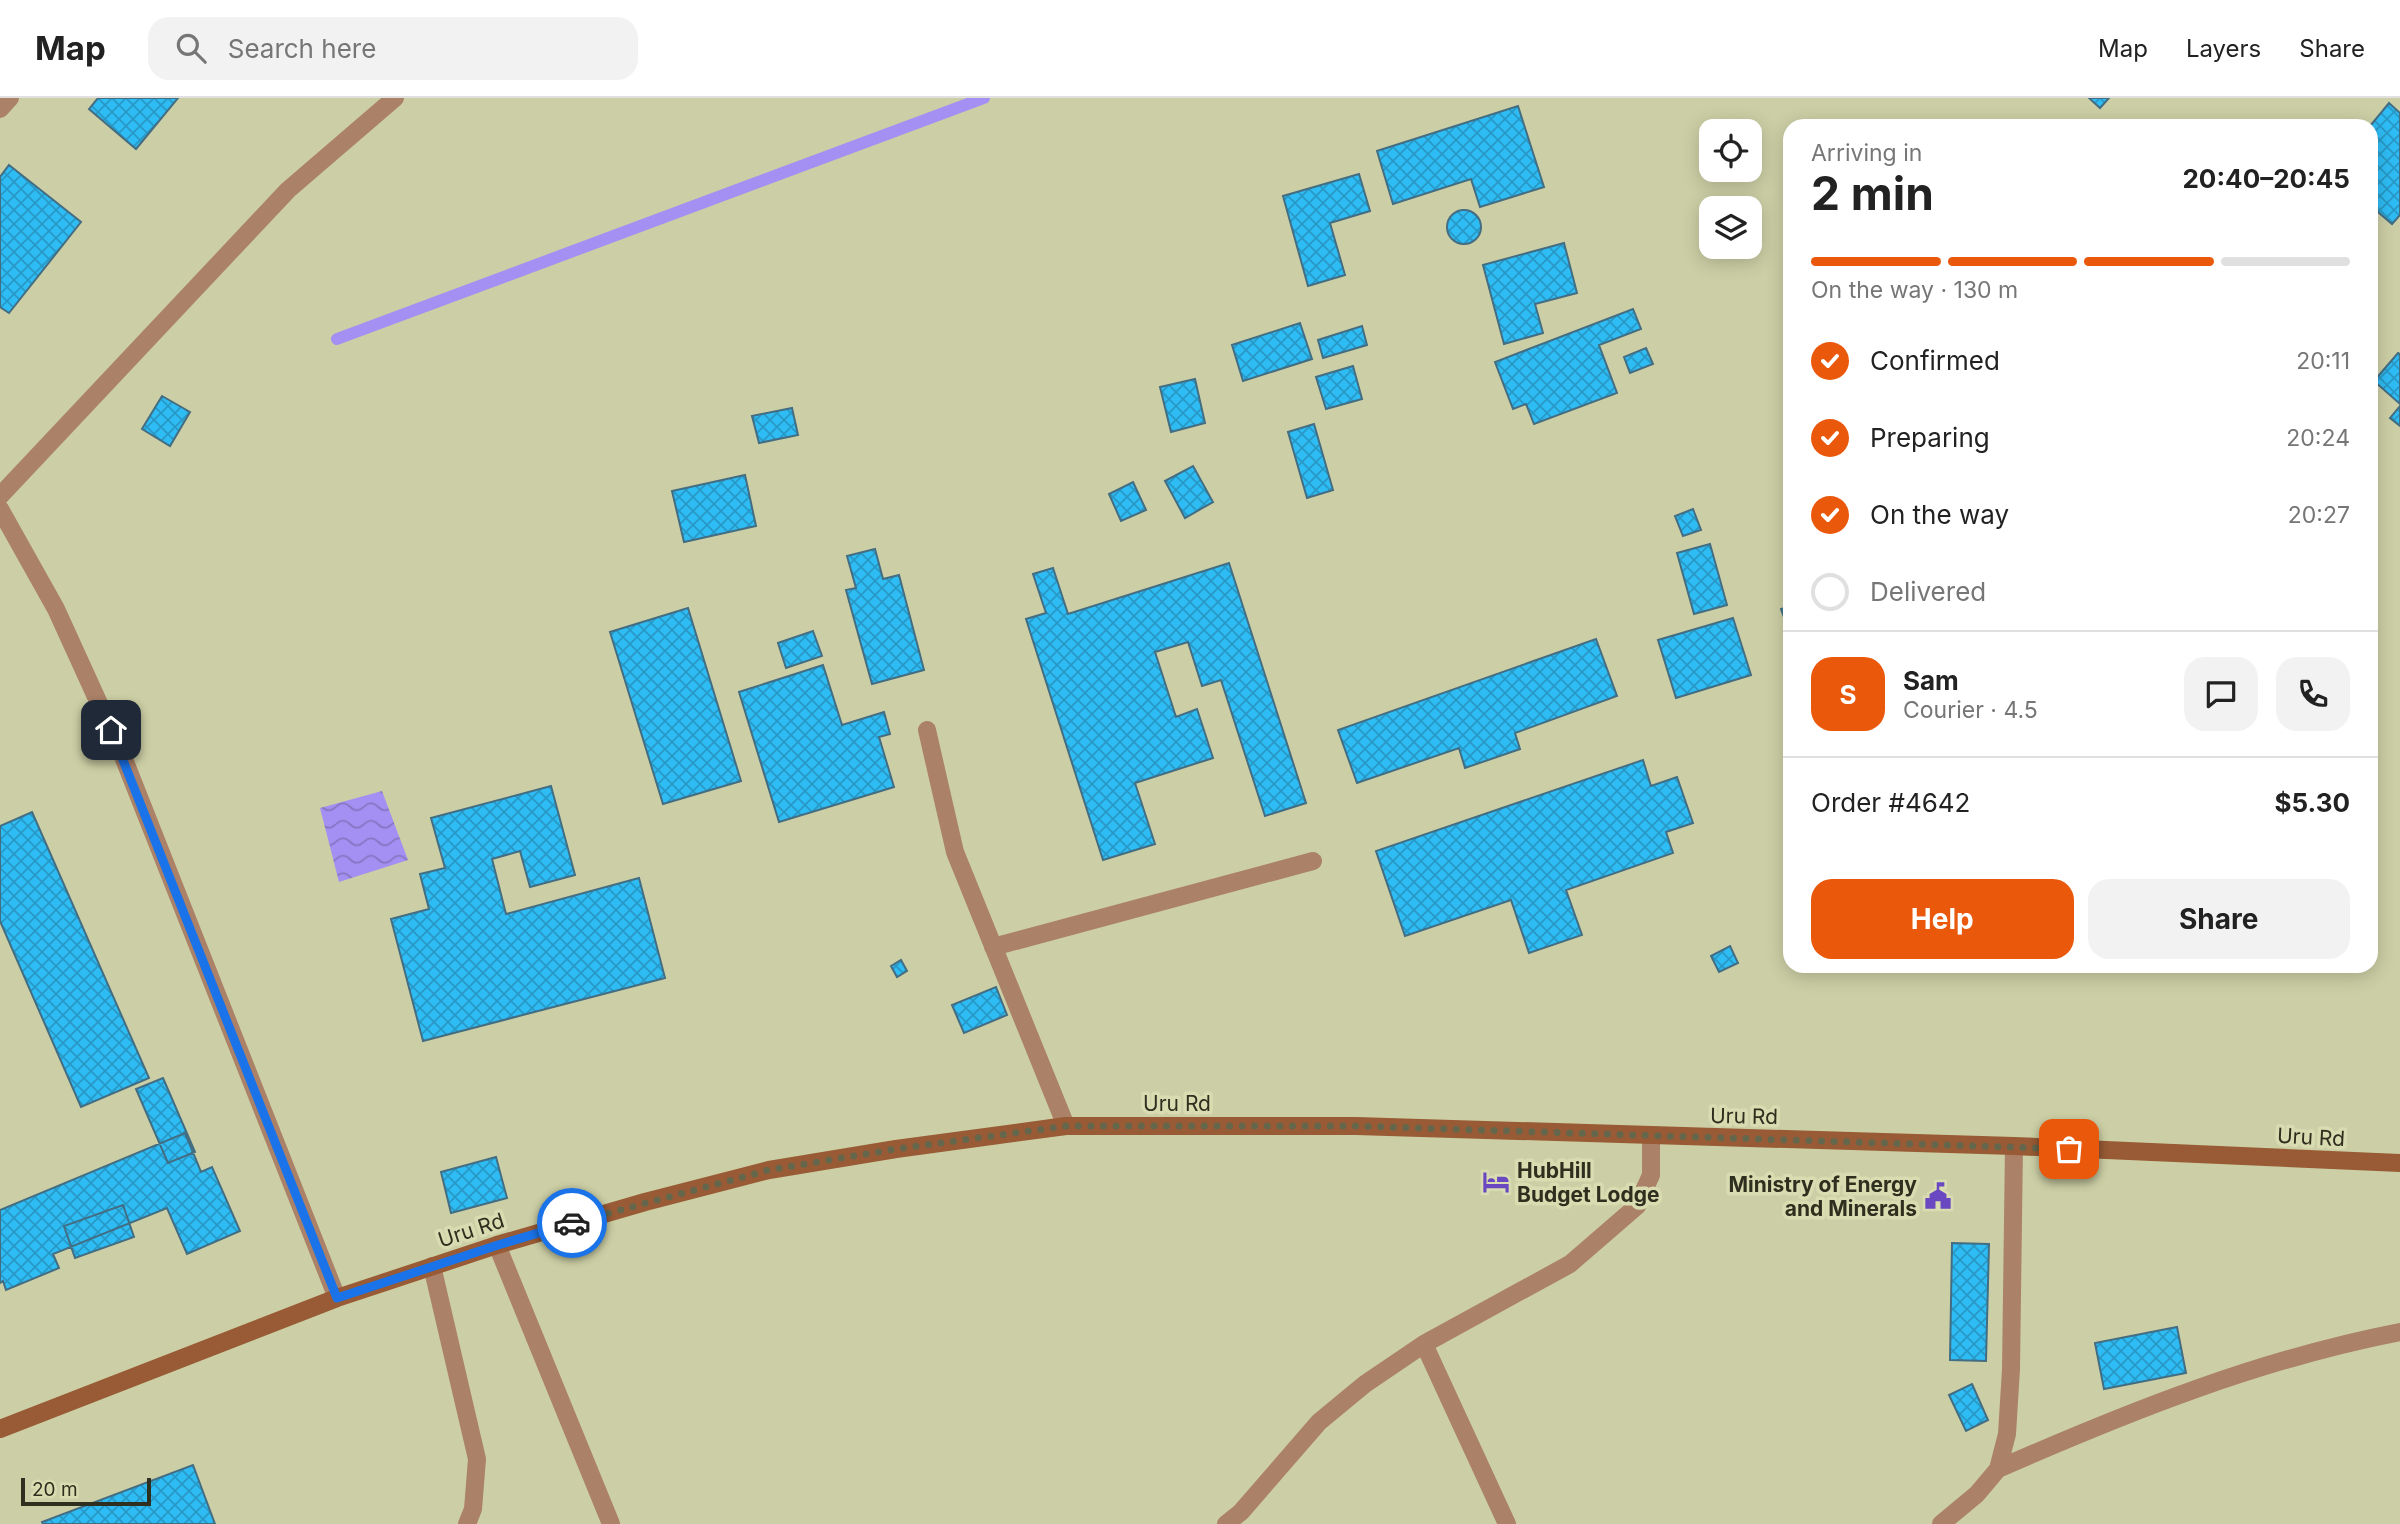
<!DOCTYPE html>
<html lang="en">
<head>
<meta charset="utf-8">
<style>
	body { margin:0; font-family:Inter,sans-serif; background:#f2f2f2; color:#222; height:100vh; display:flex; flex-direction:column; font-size:26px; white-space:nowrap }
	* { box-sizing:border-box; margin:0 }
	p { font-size:23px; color:#767676 }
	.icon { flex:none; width:38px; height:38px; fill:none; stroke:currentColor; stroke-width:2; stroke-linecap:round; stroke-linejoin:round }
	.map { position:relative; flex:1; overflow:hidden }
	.side { position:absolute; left:1783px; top:21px; width:595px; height:854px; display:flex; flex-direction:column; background:#fff; border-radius:21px; box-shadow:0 4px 18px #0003 }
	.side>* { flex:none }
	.fabs { position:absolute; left:1699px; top:21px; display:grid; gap:14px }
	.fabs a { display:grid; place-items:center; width:63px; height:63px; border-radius:14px; background:#fff; box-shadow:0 4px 18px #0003; font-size:35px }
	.scale { position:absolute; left:21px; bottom:18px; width:130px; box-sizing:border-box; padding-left:7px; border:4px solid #2e2f1e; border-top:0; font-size:19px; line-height:24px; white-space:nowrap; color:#2e2f1e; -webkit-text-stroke:5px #d9dcb1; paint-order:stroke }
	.pin { position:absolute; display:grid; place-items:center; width:60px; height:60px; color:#fff; margin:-30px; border-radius:14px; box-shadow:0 4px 10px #0006 }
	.courier { position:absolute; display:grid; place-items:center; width:70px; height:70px; margin:-35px; border:5px solid #1a73e8; border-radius:50%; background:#fff; color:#222; box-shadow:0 2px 9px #0007 }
	.overview em { font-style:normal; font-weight:700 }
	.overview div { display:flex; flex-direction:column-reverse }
	.overview { display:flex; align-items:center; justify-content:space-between; height:119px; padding:0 28px }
	h1 { font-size:46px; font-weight:700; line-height:52px }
	.bar { display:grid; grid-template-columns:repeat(4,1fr); gap:10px 7px; align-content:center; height:84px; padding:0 28px }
	.bar i { height:9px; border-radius:5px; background:#e0e0e0 }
	.bar .active { background:#ea580c }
	.bar p { grid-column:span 4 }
	.line { display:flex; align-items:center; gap:18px; padding:0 28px; border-top:2px solid #e0e0e0 }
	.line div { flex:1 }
	.round { display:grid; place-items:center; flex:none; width:74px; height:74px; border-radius:21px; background:#f2f2f2 }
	ol { padding:0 28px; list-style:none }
	li { display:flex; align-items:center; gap:21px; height:77px }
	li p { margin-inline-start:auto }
	li .icon { padding:7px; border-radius:50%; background:#ea580c; color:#fff; stroke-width:4 }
	li:last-child { color:#767676 }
	li i { width:38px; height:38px; border:4px solid #e0e0e0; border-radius:50% }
	.cta { display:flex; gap:14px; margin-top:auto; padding:14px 28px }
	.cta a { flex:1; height:80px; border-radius:21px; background:#ea580c; color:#fff; font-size:28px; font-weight:700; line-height:80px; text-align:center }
	.cta a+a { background:#f2f2f2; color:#222 }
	header { display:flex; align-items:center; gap:42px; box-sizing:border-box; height:98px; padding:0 35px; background:#fff; border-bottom:2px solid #e0e0e0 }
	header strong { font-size:33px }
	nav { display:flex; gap:38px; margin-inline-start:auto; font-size:24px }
	.search { width:490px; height:63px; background:#f2f2f2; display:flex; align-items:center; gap:18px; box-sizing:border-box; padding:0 24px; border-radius:21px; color:#767676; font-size:26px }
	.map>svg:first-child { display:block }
	.water { fill:url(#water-waves) }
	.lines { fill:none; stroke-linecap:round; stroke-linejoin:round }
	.stream { stroke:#a390f2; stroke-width:12 }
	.building { fill:url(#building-cross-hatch); stroke:#436d82; stroke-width:2 }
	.street { stroke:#ab8168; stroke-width:18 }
	.secondary { stroke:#985b35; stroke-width:18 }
	.done { stroke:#65674d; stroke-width:7; stroke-dasharray:0 12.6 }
	.route { stroke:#1a73e8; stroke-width:9 }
	.labels { text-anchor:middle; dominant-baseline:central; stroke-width:7; stroke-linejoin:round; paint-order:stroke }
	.street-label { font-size:21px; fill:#2e2f1e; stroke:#d9dcb1 }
	.poi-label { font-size:21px; font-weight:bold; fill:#2e2f1e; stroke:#d9dcb1; text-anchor:start }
</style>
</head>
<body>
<header>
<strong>Map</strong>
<div class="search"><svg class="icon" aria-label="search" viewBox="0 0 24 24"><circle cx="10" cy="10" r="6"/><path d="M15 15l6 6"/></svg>Search here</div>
<nav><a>Map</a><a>Layers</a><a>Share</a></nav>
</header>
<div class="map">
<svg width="2400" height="1426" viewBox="0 0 2400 1426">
	<defs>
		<pattern id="water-waves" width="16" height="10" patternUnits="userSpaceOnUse" patternTransform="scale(1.75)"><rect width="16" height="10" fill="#a390f2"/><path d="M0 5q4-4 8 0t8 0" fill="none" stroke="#8576c3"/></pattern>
		<pattern id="building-cross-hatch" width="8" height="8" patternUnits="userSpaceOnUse" patternTransform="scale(1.75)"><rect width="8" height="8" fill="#2ebcf5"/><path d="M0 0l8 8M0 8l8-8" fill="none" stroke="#2899c6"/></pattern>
	</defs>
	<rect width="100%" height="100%" fill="#cccfa5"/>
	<path class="water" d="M382,693L408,762L339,784L320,710Z"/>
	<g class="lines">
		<path class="stream" d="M337,241L984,0"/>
	</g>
	<path class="building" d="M98,0H178L136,51L89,11Z
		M2089,0H2109L2100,10Z
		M2389,5L2400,15V117L2392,126L2371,108L2370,28Z
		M1518,8L1544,89L1480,109L1471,81L1393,106L1377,53Z
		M9,67L81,124L9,215L0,209V79Z
		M1359,76L1370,113L1330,125L1345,177L1308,188L1283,98Z
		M1447 129a17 17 0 1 1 34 0a17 17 0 1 1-34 0Z
		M1564,145L1577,195L1535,206L1543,235L1504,246L1483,167Z
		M1633,211L1641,231L1599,247L1617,295L1534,326L1526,306L1513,311L1495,264Z
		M1300,225L1312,261L1243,283L1232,247Z
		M1362,228L1367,247L1323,260L1318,242Z
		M1646,250L1653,266L1630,275L1624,259Z
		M2398,255L2400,256V306L2374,283Z
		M1353,268L1362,301L1326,311L1316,279Z
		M1195,281L1205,325L1171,334L1160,289Z
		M162,298L190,314L170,348L142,331Z
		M2400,308V328L2390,320Z
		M792,310L798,337L759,345L752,318Z
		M1314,326L1333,392L1307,400L1288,334Z
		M1193,368L1213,404L1185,420L1165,383Z
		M745,377L756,428L684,444L672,393Z
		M1133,384L1146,412L1121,423L1109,396Z
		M1693,411L1701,432L1683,438L1675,418Z
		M1710,446L1727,507L1694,516L1677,455Z
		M875,451L883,481L899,477L924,572L872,586L846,492L856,490L847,458Z
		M1229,465L1306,705L1265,718L1221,582L1202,588L1188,544L1155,554L1176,619L1197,611L1213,660L1135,685L1155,746L1103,762L1026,521L1046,515L1033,476L1053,470L1068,516Z
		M1790,508V535L1781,511Z
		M688,510L741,683L663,706L610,534Z
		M1733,520L1751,577L1676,600L1658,542Z
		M813,533L822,558L786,570L778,545Z
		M1596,541L1617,598L1515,635L1520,651L1465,670L1459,650L1357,685L1338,632Z
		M823,567L842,627L884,614L890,636L879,639L894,689L779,724L739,594Z
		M1643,662L1651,688L1677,679L1693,725L1666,734L1673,755L1566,792L1582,837L1529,855L1511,802L1405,838L1376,753Z
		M551,688L575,777L530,789L520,753L492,761L506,816L639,780L665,880L423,943L391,821L429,811L420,776L445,770L431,720Z
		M32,714L149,980L81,1009L0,823V728Z
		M1730,848L1738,865L1719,874L1711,858Z
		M901,862L907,873L897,879L891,868Z
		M996,889L1007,917L964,935L952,907Z
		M163,980L195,1054L168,1065L136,991Z
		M185,1035L201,1074L212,1069L240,1133L187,1156L167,1110L53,1156L59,1170L6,1192L3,1183L0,1185V1112Z
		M496,1059L507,1100L451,1115L441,1074Z
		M123,1107L134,1139L75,1160L64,1128Z
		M1952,1145L1989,1146L1986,1263L1950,1262Z
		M2177,1229L2186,1275L2104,1291L2095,1245Z
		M1972,1286L1988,1322L1966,1333L1949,1297Z
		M193,1367L215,1426H43L42,1424Z"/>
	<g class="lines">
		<path class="street" d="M0,11L10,0
			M0,398L288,92L395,0
			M0,411L56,511L122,656L337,1200
			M927,632L955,754L1066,1028
			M993,849L1313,763
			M497,1147L611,1426
			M432,1168L477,1361L473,1411L467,1426
			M1424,1246L1507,1426
			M1998,1371C2128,1314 2260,1261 2400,1234
			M1226,1426L1241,1414L1319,1324L1365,1286L1424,1246L1570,1166L1637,1108L1651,1077V1039
			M1941,1426L1977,1396L1998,1371L2007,1336L2011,1271L2014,1048"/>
		<path class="secondary" d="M0,1331L337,1200L497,1147L645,1104L769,1072L896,1051L1066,1028H1356L2014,1048L2400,1065"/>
	</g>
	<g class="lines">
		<path class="done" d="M572,1125L769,1072L896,1051L1066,1028H1356L2069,1051"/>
		<path class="route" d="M111,632L337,1200L498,1147L572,1125"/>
	</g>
	<defs>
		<symbol id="hotel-bare" viewBox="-9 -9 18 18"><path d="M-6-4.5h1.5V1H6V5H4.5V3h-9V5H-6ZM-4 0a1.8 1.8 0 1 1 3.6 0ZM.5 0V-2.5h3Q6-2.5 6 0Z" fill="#6a48c1" stroke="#d9dcb1" stroke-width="2.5" paint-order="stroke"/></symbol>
		<symbol id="civic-bare" viewBox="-9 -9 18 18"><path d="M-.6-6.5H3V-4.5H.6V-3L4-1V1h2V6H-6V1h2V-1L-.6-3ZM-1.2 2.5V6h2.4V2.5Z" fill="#6a48c1" stroke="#d9dcb1" stroke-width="2.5" paint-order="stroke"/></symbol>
	</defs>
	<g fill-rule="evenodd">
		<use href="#hotel-bare" x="1477" y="1065" width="38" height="38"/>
		<use href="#civic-bare" x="1919" y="1079" width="38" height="38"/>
	</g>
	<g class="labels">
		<g class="street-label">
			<text x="1177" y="1005">Uru Rd</text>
			<text transform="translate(1744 1018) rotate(1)">Uru Rd</text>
			<text transform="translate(2311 1039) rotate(3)">Uru Rd</text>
			<text transform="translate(471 1132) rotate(-18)">Uru Rd</text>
		</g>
		<g class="poi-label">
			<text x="1517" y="1072">HubHill<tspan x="1517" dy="24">Budget Lodge</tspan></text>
			<text x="1917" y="1086" text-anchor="end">Ministry of Energy<tspan x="1917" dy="24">and Minerals</tspan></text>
		</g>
	</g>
</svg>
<div class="fabs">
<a><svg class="icon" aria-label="locate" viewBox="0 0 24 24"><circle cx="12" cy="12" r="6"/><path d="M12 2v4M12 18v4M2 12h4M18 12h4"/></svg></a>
<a><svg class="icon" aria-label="layers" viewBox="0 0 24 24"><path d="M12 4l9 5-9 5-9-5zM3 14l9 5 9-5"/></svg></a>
</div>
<div class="scale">20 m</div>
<div class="pin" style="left:2069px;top:1051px;background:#ea580c"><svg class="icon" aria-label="bag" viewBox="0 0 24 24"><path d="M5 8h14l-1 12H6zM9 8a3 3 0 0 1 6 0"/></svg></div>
<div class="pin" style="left:111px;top:632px;background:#1f2937"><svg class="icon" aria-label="home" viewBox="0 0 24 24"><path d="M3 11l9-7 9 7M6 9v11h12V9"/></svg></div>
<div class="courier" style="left:572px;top:1125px"><svg class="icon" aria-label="car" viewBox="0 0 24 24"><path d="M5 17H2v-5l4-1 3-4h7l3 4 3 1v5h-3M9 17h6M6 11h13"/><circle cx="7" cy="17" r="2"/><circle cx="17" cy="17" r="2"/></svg></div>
<section class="side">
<div class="overview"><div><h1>2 min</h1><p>Arriving in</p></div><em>20:40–20:45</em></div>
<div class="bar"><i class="active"></i><i class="active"></i><i class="active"></i><i></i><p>On the way · 130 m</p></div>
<ol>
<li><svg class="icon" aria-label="check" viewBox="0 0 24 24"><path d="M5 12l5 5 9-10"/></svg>Confirmed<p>20:11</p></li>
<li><svg class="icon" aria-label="check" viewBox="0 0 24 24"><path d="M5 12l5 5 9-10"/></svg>Preparing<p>20:24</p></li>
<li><svg class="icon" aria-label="check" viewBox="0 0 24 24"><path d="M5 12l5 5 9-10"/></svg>On the way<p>20:27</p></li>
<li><i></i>Delivered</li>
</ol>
<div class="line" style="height:126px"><b class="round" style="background:#ea580c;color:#fff">S</b><div><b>Sam</b><p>Courier · 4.5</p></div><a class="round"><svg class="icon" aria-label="chat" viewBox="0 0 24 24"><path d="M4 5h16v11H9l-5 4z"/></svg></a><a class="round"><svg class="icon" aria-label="phone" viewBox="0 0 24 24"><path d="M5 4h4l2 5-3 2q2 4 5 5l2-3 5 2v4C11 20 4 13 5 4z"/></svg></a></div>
<div class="line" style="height:91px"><div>Order #4642</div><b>$5.30</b></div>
<div class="cta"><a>Help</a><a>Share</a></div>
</section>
</div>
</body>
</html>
